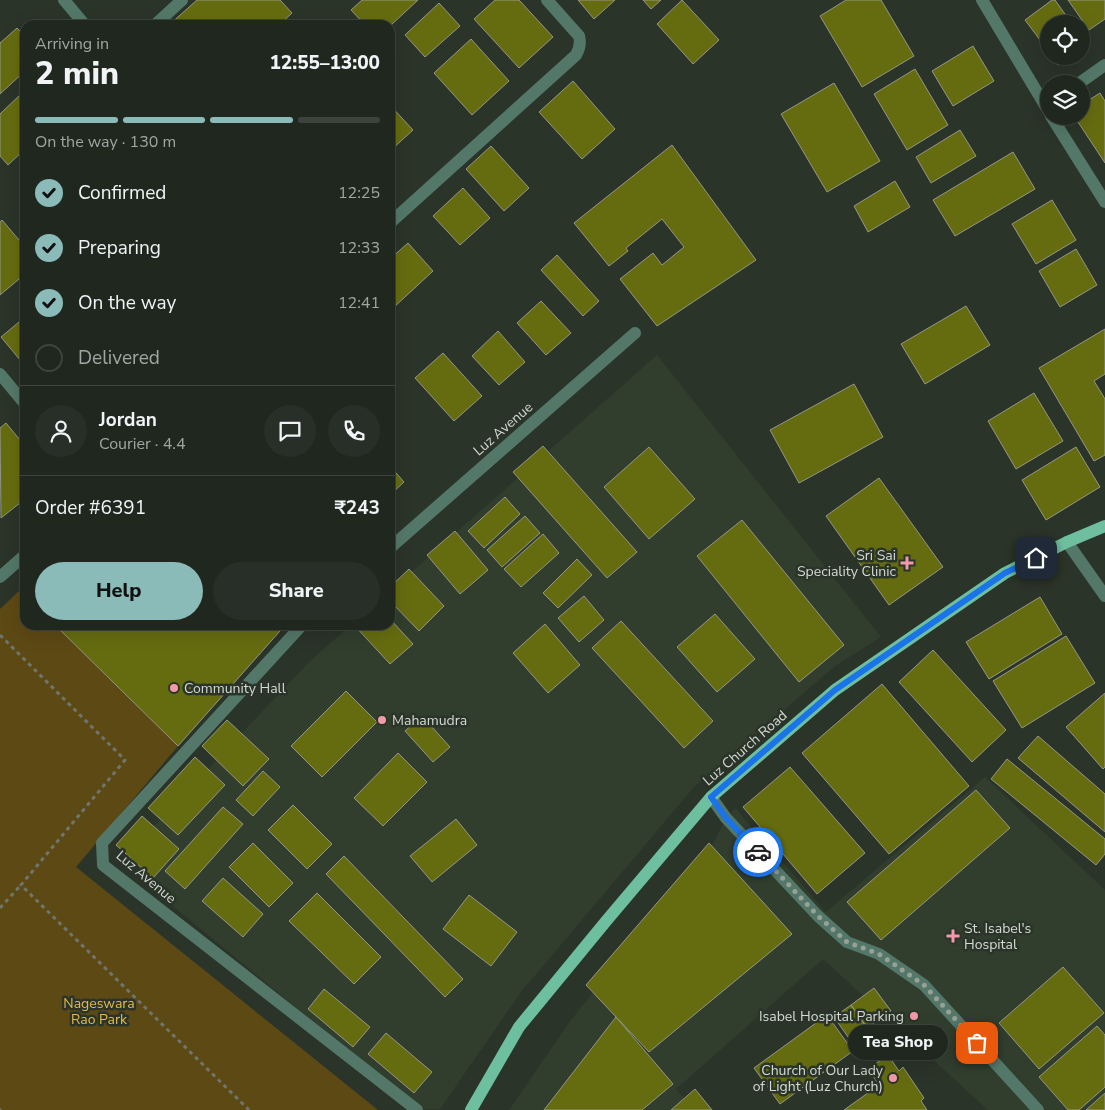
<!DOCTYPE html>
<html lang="en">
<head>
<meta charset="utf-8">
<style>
	body { margin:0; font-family:"Nunito Sans",sans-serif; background:#282f28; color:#f1f3f6; height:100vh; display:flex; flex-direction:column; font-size:19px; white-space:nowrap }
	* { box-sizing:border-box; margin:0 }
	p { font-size:16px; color:#a2a5a4 }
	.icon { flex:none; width:28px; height:28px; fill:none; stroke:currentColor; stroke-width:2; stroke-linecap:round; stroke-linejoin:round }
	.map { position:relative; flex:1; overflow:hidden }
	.details { position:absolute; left:20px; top:20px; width:375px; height:610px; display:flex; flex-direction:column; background:#20271f; border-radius:15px; box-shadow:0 5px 20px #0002,0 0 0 1px #3d443d }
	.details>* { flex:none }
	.controls { position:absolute; left:1040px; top:15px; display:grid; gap:10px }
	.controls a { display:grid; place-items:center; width:50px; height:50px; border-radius:50%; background:#20271f; box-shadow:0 5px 20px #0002,0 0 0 1px #3d443d; font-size:25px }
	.pin { position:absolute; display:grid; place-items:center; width:42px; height:42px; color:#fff; margin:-21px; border-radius:10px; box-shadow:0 2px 8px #0006 }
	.courier { position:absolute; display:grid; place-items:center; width:50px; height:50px; margin:-25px; border:4px solid #1a73e8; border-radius:50%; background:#fff; color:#222; box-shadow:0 1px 6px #0007 }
	.bubble { position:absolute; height:35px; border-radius:18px; background:#20271f; box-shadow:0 5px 20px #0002,0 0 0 1px #3d443d; font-size:16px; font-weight:800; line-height:35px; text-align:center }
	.overview em { font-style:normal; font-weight:800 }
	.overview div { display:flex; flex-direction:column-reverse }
	.overview { display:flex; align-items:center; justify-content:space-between; height:85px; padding:0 15px }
	h1 { font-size:32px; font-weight:800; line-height:38px }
	.bar { display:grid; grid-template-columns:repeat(4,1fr); gap:8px 5px; align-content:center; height:60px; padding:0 15px }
	.bar i { height:6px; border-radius:4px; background:#3d443d }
	.bar .selected { background:#8bbbb9 }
	.bar p { grid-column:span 4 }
	.line { display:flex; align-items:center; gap:12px; padding:0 15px; border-top:1px solid #3d443d }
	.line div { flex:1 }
	.round { display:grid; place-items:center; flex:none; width:52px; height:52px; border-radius:26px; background:#282f28 }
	ol { padding:0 15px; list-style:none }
	li { display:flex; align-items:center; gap:15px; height:55px }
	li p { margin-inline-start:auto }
	li .icon { padding:5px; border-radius:50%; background:#8bbbb9; color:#111; stroke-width:4 }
	li:last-child { color:#a2a5a4 }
	li i { width:28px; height:28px; border:2px solid #3d443d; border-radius:50% }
	.primary-button { display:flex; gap:10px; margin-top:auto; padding:10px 15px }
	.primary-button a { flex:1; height:58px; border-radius:30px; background:#8bbbb9; color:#111; font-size:20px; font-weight:800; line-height:58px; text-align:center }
	.primary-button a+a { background:#282f28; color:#f1f3f6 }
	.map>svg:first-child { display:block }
	.built { fill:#313e2e }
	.green { fill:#5d4914 }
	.building { fill:#656c10; stroke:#949787 }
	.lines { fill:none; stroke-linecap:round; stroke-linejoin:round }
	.path { stroke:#6e766d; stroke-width:3; stroke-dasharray:4 4; stroke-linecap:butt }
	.minor { stroke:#537869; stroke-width:12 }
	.major { stroke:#6ebfa0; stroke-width:12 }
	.done { stroke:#99a098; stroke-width:5; stroke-dasharray:0 9 }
	.route { stroke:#1a73e8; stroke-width:6 }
	.poi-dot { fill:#f39aaa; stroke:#2b3429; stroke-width:2 }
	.labels { text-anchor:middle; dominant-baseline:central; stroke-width:5; stroke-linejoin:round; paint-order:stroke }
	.street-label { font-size:14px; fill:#d4dad3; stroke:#2b3429 }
	.poi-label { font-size:14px; fill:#d4dad3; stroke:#2b3429; text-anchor:end }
	.park-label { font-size:14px; fill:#e5ba47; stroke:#2b3429 }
</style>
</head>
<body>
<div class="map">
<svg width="1105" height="1110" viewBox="0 0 1105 1110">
	<rect width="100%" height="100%" fill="#2b3429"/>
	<path class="built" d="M657,355L881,637L835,666L694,787L521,992L440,1109H419L138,877L143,838L309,662L351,625H390V591Z
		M985,777L1105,890V1110H988L823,959L676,1089L695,1110H509L571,1020L714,842L726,818L735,808L826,912Z"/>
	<path class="green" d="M20,590L25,595V625H55L178,746L76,867L378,1110H0V609Z"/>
	<path class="building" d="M197,0H280L292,13L279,25H169Z
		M362,0H418L390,26L365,25L351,10Z
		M495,0H519L553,37L519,68L474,19Z
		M578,0H615L594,19Z
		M643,0H661L651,9Z
		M682,0L719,40L693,64L657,24Z
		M846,0H881L914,56L862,87L820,16Z
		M1052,0H1055L1072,24H1049V52L1025,20Z
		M1068,0H1105V19L1089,30Z
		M439,3L460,26L425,57L405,35Z
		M17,28L25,36V71L0,94V43Z
		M471,39L509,81L472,115L434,73Z
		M973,46L994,81L953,106L932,71Z
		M1052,56H1069L1058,65Z
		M915,69L948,125L907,150L874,94Z
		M573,81L615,129L582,159L539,112Z
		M834,83L880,161L827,192L781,114Z
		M22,93L25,96V149L8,165L0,156V114Z
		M1100,93L1105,101V163L1074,116H1081V105Z
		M390,105L413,130L390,151Z
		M960,130L976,156L931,183L916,157Z
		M672,145L756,260L657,326L620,279L653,253L662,265L684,247L662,219L626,248L628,251L609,266L574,223Z
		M491,146L529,188L504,211L466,169Z
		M1013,152L1035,189L955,236L933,200Z
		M895,181L910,207L868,232L854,206Z
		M463,188L490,218L460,245L433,216Z
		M1052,200L1076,240L1036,264L1012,224Z
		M2,220L25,247V274L0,295V222Z
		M408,243L433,271L392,309L390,306V259Z
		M1076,249L1097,285L1060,307L1039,271Z
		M557,255L599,301L583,316L541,270Z
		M541,301L571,333L546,355L517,323Z
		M966,306L990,345L925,384L901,344Z
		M25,317V366L1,337Z
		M1105,329V374L1094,381L1105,399V455L1094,461L1039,368Z
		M498,331L525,362L499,385L472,356Z
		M443,353L482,396L454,421L415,378Z
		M854,384L883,437L799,483L770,430Z
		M1034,393L1063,441L1016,469L988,421Z
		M6,423L25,446V499L1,518L0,428Z
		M543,446L637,552L607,578L513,472Z
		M649,447L695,499L649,539L604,487Z
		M1076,447L1100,487L1046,520L1022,480Z
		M390,466L404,482L390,495Z
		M879,478L943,567L889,605L826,516Z
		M505,497L520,514L484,548L468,531Z
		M525,516L540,533L502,567L487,550Z
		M742,520L844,645L799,682L697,556Z
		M455,531L488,570L460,594L427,555Z
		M543,534L559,553L521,587L504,569Z
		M577,559L592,575L558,608L543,593Z
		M409,569L444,606L419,631L390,601V587Z
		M584,596L604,620L579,642L558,618Z
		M1040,597L1062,634L989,679L966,642Z
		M715,614L755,659L717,692L677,647Z
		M390,619L413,644L390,664L354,625H390Z
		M621,621L713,721L684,748L592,648Z
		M545,624L580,665L548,693L513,653Z
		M55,625H274L280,631L178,746Z
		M1066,636L1095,683L1022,728L993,681Z
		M933,650L1006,730L972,762L899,682Z
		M882,684L969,786L889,854L802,753Z
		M346,691L377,722L322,777L291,746Z
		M1105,693V767L1103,769L1066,727Z
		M422,716L450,747L433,762L405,731Z
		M227,720L269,759L243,786L202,746Z
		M1038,736L1105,794V832L1018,758Z
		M398,753L427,782L383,826L354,798Z
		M195,757L225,785L178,835L148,808Z
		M1007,759L1105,839V854L1096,865L991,779Z
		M790,767L865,853L817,894L743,807Z
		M263,771L280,787L253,816L236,800Z
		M976,790L1010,828L881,940L847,902Z
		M293,805L332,844L307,869L268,830Z
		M223,807L243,824L185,889L165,871Z
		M142,816L179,849L153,878L116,845Z
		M456,819L477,845L432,882L410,856Z
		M253,843L293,883L269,907L229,867Z
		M709,843L792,934L649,1052L586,985Z
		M344,856L463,979L445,997L326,874Z
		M223,878L263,914L243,937L202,901Z
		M317,893L381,957L354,984L289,921Z
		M469,895L517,932L491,966L443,929Z
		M1063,967L1104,1013L1039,1069L999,1023Z
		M874,988L891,1011L867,1028L851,1005Z
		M324,989L370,1027L353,1047L308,1009Z
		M851,1005L865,1025L848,1037L834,1017Z
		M827,1015L853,1051L780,1104L754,1068Z
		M616,1017L673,1084L642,1110H544Z
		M1097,1026L1105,1035V1087L1079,1110H1068L1039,1077Z
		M386,1033L432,1072L414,1093L368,1054Z
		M888,1055L899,1071L903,1067L924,1098L921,1101L927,1110H844L879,1085L868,1069Z
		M695,1089L712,1110H671Z
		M1105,1093V1110H1086Z"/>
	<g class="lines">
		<path class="path" d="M0,635L125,760L21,885L249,1110
			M0,908L21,885
			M0,1109L1,1110"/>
		<path class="minor" d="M64,0L85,25
			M982,0L1049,112
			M155,25L182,0
			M1078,84L1105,65
			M1051,116L1105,202
			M390,223L576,55C580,48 581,43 579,36L547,0
			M0,374L25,404
			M1067,542L1105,596
			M390,548L635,333
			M0,577L25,555
			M302,625L102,843L103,865L417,1110
			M711,797L726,818L818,916L847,942L879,954L924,985L1038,1110"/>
		<path class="major" d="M471,1110L519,1027L607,920L711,797L835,690L1005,573L1067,542L1105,526"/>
	</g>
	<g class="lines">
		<path class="done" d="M758,852L818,916L847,942L879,954L924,985L977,1043"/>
		<path class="route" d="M758,852L726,818L711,797L835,690L1005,573L1036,558"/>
	</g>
	<g class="poi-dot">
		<path d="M904.5 555.5h5v5h5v5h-5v5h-5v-5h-5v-5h5z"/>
		<circle cx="174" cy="688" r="5"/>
		<circle cx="382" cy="720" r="5"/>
		<path d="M950.5 928.5h5v5h5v5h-5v5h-5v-5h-5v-5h5z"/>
		<circle cx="914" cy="1016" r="5"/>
		<circle cx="893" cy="1078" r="5"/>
	</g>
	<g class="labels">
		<g class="street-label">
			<text transform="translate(503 429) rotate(-41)">Luz Avenue</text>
			<text transform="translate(745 748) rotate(-41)">Luz Church Road</text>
			<text transform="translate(146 877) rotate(40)">Luz Avenue</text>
		</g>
		<g class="poi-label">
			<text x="896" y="555">Sri Sai<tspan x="896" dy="16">Speciality Clinic</tspan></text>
			<text x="184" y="688" text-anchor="start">Community Hall</text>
			<text x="392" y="720" text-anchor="start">Mahamudra</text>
			<text x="964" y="928" text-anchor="start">St. Isabel's<tspan x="964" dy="16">Hospital</tspan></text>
			<text x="904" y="1016">Isabel Hospital Parking</text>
			<text x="883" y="1070">Church of Our Lady<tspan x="883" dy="16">of Light (Luz Church)</tspan></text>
		</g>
		<g class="park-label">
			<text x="99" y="1003">Nageswara<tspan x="99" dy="16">Rao Park</tspan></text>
		</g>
	</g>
</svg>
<div class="controls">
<a><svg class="icon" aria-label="locate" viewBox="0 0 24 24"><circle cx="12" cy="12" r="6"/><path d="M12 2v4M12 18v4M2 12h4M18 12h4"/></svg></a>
<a><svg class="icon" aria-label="layers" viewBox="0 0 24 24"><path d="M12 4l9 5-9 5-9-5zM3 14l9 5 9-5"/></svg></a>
</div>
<div class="pin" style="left:977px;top:1043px;background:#ea580c"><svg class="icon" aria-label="bag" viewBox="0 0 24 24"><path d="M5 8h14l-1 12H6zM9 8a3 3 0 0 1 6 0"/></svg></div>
<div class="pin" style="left:1036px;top:558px;background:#1f2937"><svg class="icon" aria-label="home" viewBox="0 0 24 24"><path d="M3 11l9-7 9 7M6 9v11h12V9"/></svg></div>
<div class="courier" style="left:758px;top:852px"><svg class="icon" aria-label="car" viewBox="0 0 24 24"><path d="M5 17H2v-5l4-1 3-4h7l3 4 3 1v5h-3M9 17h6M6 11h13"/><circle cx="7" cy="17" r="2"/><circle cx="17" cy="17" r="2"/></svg></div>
<div class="bubble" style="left:848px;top:1025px;width:100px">Tea Shop</div>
<section class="details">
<div class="overview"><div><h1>2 min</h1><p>Arriving in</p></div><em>12:55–13:00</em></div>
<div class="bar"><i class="selected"></i><i class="selected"></i><i class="selected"></i><i></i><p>On the way · 130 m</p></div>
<ol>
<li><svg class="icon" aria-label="check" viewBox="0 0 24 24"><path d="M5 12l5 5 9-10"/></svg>Confirmed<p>12:25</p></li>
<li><svg class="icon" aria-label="check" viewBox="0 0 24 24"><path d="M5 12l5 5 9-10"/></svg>Preparing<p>12:33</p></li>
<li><svg class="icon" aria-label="check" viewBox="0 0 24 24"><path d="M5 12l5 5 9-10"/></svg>On the way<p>12:41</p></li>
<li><i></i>Delivered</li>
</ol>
<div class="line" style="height:90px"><a class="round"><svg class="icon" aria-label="person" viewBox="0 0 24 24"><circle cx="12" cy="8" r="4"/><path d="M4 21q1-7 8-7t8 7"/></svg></a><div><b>Jordan</b><p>Courier · 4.4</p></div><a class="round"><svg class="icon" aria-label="chat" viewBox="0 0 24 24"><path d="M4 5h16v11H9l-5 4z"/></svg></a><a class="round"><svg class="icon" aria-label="phone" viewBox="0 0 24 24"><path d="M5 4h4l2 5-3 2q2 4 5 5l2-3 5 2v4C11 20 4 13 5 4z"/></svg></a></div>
<div class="line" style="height:65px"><div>Order #6391</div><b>₹243</b></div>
<div class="primary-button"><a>Help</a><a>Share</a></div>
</section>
</div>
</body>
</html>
